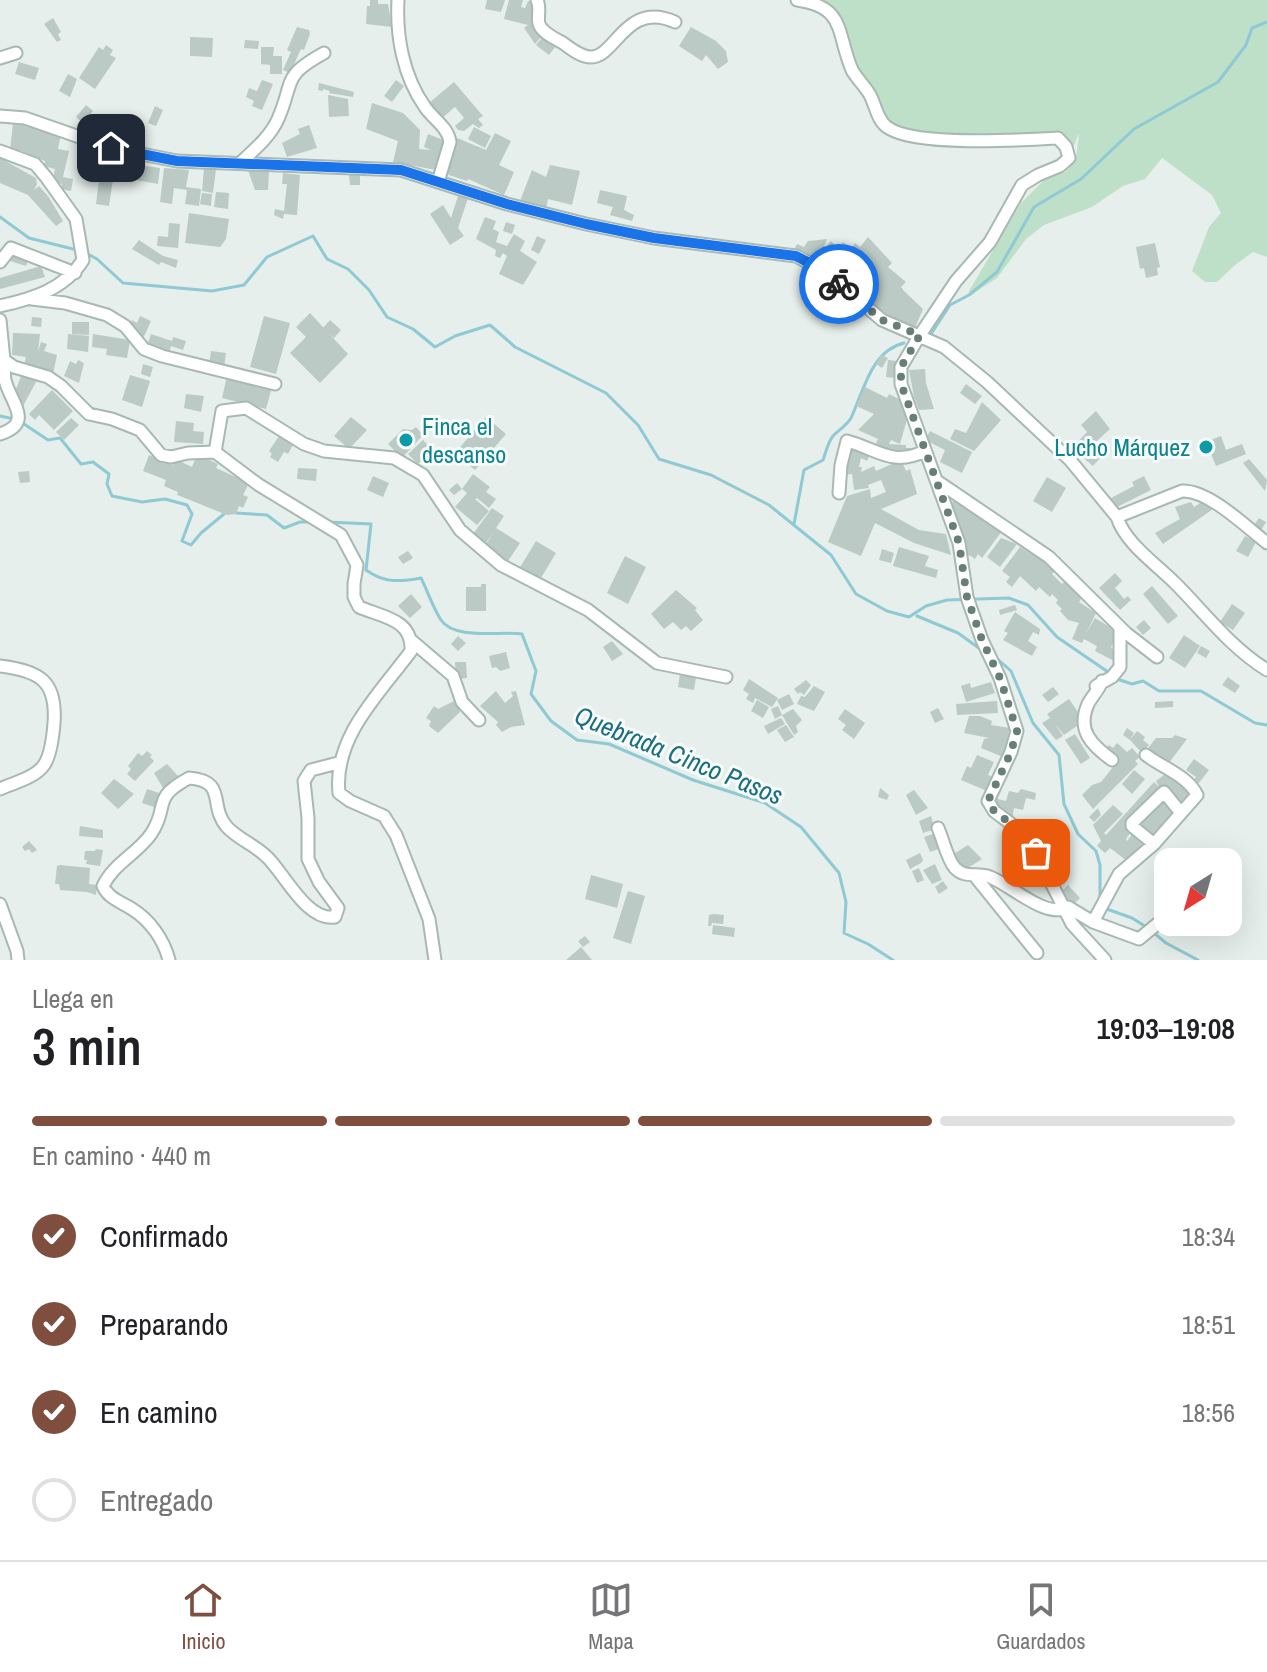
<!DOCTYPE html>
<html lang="es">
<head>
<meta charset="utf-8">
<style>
	body { margin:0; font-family:"Archivo Narrow",sans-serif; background:#f6f6f6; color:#202124; height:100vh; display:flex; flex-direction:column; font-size:30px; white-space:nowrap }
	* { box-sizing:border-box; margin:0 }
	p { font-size:26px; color:#757577 }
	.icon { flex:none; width:44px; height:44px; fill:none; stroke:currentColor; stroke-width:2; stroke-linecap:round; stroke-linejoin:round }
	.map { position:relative; height:960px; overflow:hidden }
	.sheet { display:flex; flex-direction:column; background:#fff; flex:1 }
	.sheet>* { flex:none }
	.needle { width:52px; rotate:217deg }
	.tools { position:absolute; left:1154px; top:848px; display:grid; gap:16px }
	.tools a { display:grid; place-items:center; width:88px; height:88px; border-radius:16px; background:#fff; box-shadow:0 8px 32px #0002; font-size:40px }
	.pin { position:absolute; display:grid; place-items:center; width:68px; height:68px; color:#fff; margin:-34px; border-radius:16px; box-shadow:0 4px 12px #0006 }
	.courier { position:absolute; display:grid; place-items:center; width:80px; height:80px; margin:-40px; border:6px solid #1a73e8; border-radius:50%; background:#fff; color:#222; box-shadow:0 2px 10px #0007 }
	.headline em { font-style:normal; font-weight:600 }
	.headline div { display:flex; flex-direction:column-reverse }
	.headline { display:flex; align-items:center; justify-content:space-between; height:136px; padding:0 32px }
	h1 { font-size:52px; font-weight:600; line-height:60px }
	.bar { display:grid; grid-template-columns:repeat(4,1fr); gap:12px 8px; align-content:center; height:96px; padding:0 32px }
	.bar i { height:10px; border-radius:6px; background:#e0e0e0 }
	.bar .current { background:#7f4e3f }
	.bar p { grid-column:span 4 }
	ol { padding:0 32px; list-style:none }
	li { display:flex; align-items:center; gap:24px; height:88px }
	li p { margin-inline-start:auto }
	li .icon { padding:8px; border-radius:50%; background:#7f4e3f; color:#fff; stroke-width:4 }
	li:last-child { color:#757577 }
	li i { width:44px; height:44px; border:4px solid #e0e0e0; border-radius:50% }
	.tab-bar { display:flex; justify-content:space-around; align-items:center; height:112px; border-top:2px solid #e0e0e0; background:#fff; font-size:22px; color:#757577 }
	.tab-bar a { display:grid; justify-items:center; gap:4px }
	.tab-bar .current { color:#7f4e3f }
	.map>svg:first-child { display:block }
	.green { fill:#bfe0c8 }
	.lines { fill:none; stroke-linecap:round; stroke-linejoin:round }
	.stream { stroke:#8ec9d4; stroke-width:3 }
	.building { fill:#bbcac4 }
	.minor-casing { stroke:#a8b8b2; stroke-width:15 }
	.minor { stroke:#fff; stroke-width:11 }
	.done { stroke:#687f78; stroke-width:8; stroke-dasharray:0 14.4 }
	.route { stroke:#1a73e8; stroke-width:10 }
	.culture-dot { fill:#0f9aa8; stroke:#f7fbf9; stroke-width:3 }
	.labels { text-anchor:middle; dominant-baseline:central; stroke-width:6; stroke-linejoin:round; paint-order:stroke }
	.culture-label { font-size:24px; fill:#0d838f; stroke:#f7fbf9; text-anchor:start }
	.water-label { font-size:26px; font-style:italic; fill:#1c6f80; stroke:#f7fbf9 }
</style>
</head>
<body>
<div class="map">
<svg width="1267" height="960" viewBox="0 0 1267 960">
	<rect width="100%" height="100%" fill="#e6efeb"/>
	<path class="green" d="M797,0H1267V257L1253,252L1235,265L1217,282H1205L1192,271L1209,227L1221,213L1212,195L1162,158L1145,179L1123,186L1092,207L1044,225L1026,239L997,278L971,295L969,291L1021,203L1044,180L1066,172L1076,158L1079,133L1069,158L1058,138L971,141L886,127L853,72L834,18Z"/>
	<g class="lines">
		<path class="stream" d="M0,217L29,238L77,250
			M84,252L97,259L123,283L212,291L244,285L267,257L313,236L327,259L348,269L369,290L387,317L413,329L435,347L455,336L490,325L515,347L606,393L638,425L659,459L711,475L769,505L831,555L856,594L887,611L909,617L926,606L947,600L1009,598L1028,605L1057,637L1111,674
			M931,334L950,305L969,295L997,272L1034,207L1081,179L1134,129L1218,82L1246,45L1252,28L1267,22
			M0,416L14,419
			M21,422L48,440L60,438L81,464L93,462L109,474L107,484L112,496L142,502L165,499L187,505L192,514L182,541L191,545L201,533L224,514
			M236,513L267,515L284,528L300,522H311
			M327,522L371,524L366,570C384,583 399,582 421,578C428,592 433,608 441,620C454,640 500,631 522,634L536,671L531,694L551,721L577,740L609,744L693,780L765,803L801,827L839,873L846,902L844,933L868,944L893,960
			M794,524L804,470L823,460C826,452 828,442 833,436C839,430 847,425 851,418C864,390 871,351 904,343
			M917,616L958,633L983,651
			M994,656L1011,671L1033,723L1059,755L1064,804L1078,834L1096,851L1100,865V902
			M1117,679L1132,684L1143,681L1159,691H1201L1255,723L1267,725
			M1104,908L1132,918L1148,928
			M1154,933L1166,943L1198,960"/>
	</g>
	<path class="building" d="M370,0H378V4H388L392,27L366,24L367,6H370Z
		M487,0H505L501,12L485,9Z
		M509,0H523L521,7L525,8L528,1L536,3L532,25L542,36L535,44L524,28L528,25L504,19Z
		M53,18L61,32L58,34L61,40L57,42L44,24Z
		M297,27L309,30L310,34L304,50L301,49L290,73L283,70L291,52L287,50Z
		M691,27L716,41L726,51L728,62L718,69L706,55L702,61L679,46Z
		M543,36L556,46L549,55L536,45Z
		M190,37L213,38L212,57L190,56Z
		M245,40L259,41L258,49L244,48Z
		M106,45L113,50L110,55L116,58L95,89L79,78L99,47L103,50Z
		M261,47H274L273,56H282V74H270V65L261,64Z
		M19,62L39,68L35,80L15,74Z
		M68,74L77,79L70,97L59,91Z
		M262,80L273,84L262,110L252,106L254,101L246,97L249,88L257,91Z
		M396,80L404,86L392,102L384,96Z
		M454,82L483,116L478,119L483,125L479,128L473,124L464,131L458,130L455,126L464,118L455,107L442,118L429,103Z
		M319,83L354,92L353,97L329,93L330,91L323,89V91L318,90Z
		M328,95L348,99L349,116L329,117Z
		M372,103L403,113L420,130L419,149L431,150L424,147L428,134L446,141L436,170L393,162L398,141L366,129Z
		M86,105L93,111L83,123L76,117Z
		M155,106L163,110L156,126L148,123Z
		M24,123L61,134L58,149L69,151L63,177L73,179L71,191L61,189L62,184L52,182L55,169L44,166L45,161L22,151L10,150L13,124L24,125Z
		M309,125L317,148L287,157L282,143L300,134L298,129Z
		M474,127L491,136L485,148L468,139Z
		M495,133L511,141L499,165L514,172L504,195L468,179L467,181L449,175L445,170L457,138L486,150Z
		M0,158L36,178L37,184L34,190L39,186L48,196L63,221L56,226L28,195L0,183Z
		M101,165L115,166L109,206L96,204Z
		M139,165L160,168L158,184L136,180Z
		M550,165L580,171L572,205L548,199L546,209L520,201L532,170L546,177Z
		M164,168L189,170L186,187L201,189L199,206L185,204L187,190L174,188L172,204L160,202Z
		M204,168L216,169L213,193L202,191Z
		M248,170L269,172L268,190H255Z
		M283,173L300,175L297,215L284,214L283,219L274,215L275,209L284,211L287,184H282Z
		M360,174V185H350L349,175Z
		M600,190L627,196L624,210L634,215L632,221L610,215L613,207L597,203Z
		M216,192L229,193L228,209L214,207Z
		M202,193L212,194L211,206L200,204Z
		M458,196L468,198L458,228L464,236L450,245L430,214L443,205L451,218Z
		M189,213L229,219L226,239L220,247L185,243Z
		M485,217L496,221L493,229L499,232L496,242L507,246L514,234L525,241L520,251L537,262L523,285L499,274L507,256L503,253L500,258L495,256L496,250L476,239Z
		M506,222L515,225L512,234L503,231Z
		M169,223L180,224L178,248L157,246L158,236L168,237Z
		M537,236L546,240L539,254L531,250Z
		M868,237L892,263L888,267L906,282L901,287L904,291L923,309L915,328L879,310L863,296L877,279L876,278L863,293L834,269L832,272L827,268L829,265L827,263L843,242L851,249L855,243L860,247Z
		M827,239L819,260L794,250L797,244L804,247L808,241Z
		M139,240L163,256L178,260L176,268L161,262L159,265L132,249Z
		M831,241L838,248L831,255L824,249Z
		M1155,243L1160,267L1157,268L1158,275L1146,278L1144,268L1140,269L1136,247Z
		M9,254L28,261L26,266L7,260Z
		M41,266L45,277L0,289V278Z
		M310,313L348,354L320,383L290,353L306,337L296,327Z
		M140,316L151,321L142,341L129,326L132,320L137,323Z
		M264,316L290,323L276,374L250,367Z
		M32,317L42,318L41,327L31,326Z
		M330,320L341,330L334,338L323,328Z
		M72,322H89V335L72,334Z
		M13,333L40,334L38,352L41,342L47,344L44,351L57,355L53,374L24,365L26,357L12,355Z
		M68,334L89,336L88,352L67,349Z
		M93,334L130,340L127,358L106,355L107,349L92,347Z
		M151,334L172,341L173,337L186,341L183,350L171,346L169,353L147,346Z
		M211,351L226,353L224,367L209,365Z
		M881,355L888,358L882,368L876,364Z
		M78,360L84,363L79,383L64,376L70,361L76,364Z
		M888,360L897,361L895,378L886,377Z
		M143,364L153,367L150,377L141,374Z
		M925,369L926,383L934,409L919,410L914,397L909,370Z
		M22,374L37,380L22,408L14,394Z
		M130,375L150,381L142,407L122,400Z
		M227,376L272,387L266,409L222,398Z
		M966,384L982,396L975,404L960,393Z
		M865,387L887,398L889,394L899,399L907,419L900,444L891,440L889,444L906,445V448H911L913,454L873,450L878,439L858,430L874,414L856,406Z
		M52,390L73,411L54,430L39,415L35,420L29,414Z
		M186,394L204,396L201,412L184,408Z
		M982,402L1001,420L974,451L950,439L955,429L966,433Z
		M1096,411L1110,429L1089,448L1100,458L1093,466L1072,448L1087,432L1081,425Z
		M351,417L367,430L349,449L334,436Z
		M486,417L506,434L475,470L455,453Z
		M71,418L79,425L64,440L56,432Z
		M176,421L194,423L193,431L204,432L203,444L174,442Z
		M416,427L423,435L402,458L388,444L403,429L412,430Z
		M930,431L972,452L962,473L940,462L945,450L925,440Z
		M279,436L293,445L288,454L284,452L278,462L270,457L272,454L269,451Z
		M1221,436L1226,450L1242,444L1246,454L1216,466L1206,442Z
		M423,440L433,450L418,464L408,454Z
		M851,443L871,452L867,461L861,458L859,467H862L861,472L874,466L876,471L901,460L906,471L910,469L917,494L881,509L919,530L946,534L951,555L914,543L875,523L861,556L828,542L847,496L870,489L871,498L886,492L881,480L868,485L869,488L854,490L852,474L842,475Z
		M149,455L173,465L175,459L192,467L196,457H203L218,464L216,468L249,483L243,495L248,497L243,508L239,506L236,514L227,515L180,496L177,495L178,492L164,486L166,480L143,471Z
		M1249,459L1267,480L1265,491L1243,463Z
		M298,468L317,469L316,481L297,479Z
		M29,471L30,482L20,483L18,472Z
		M473,474L490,487L486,492L496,499L489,508L477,498L475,499L489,511L477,525L455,507L467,493L462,489Z
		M373,476L389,483L383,497L367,490Z
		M1144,476L1151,490L1115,508L1111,498L1134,486L1132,482Z
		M1047,477L1066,488L1052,512L1033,501Z
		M457,483L462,489L454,495L449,490Z
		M958,497L1002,531L982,558L978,554L975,559L969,555L966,559L959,523L949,505Z
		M1205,500L1216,507L1163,544L1155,533L1180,519L1175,507L1191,502L1194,507Z
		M492,508L504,516L496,528L520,543L506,564L485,546L493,533L483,547L473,534Z
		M1259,518L1266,522L1260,532L1253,527Z
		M1245,536L1256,542L1248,557L1236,551Z
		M1001,538L1017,544L1000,567L987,557Z
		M536,541L556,553L538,583L519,569Z
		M899,547L929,556L925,566L938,570L936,578L893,566Z
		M1020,547L1044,562L1046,561L1056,570L1052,574L1062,584L1065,581L1083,596L1079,602L1096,613L1086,634L1095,618L1115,630L1114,641L1111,647L1117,654L1114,661L1095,651L1097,646L1084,639L1082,643L1072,639L1079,623L1068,620L1060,611L1062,609L1056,603L1058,600L1052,594L1050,597L1039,587L1036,591L1020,576L1012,587L1006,582L1010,577L1002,571Z
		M882,549L894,553L891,563L879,560Z
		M408,551L413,558L403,564L398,557Z
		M625,556L646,567L628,604L607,593Z
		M1115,573L1122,581L1115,588L1124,599L1128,596L1131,600L1120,610L1099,588Z
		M481,584H486V611H466V587H481Z
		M1152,586L1178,616L1168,624L1143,594Z
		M676,590L697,608L695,610L703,620L691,631L686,626L681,630L673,622L664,629L651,614Z
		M411,594L422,607L410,618L398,606Z
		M1232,604L1245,613L1233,630L1220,622Z
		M1015,605L1017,610L1000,615L999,610Z
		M1015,612L1040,629L1039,635L1033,632L1028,641L1037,647L1032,656L1003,640L1008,633L1004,631Z
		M1144,620L1151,628L1143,635L1136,627Z
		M1184,635L1200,646L1185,668L1169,658Z
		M458,636L466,643L458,651L451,644Z
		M612,641L623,654L612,661L603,647Z
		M1201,646L1210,651L1206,658L1197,653Z
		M506,652L510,668L500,671L496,667L492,668L489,656Z
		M455,662H466L467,678L456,679Z
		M680,674L696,677L694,690L678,687Z
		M1228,677L1240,686L1235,693L1222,685Z
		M749,679L778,698L772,707L755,698L753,703L746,699L749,694L743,690Z
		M806,680L811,685L804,695L800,692L798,694L794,689Z
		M991,682L995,693L966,702L961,686L970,683L971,688Z
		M814,686L825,692L814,711L797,704L801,696L805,697Z
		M1053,687L1059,694L1048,702L1042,695Z
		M496,691L505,703L513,696L511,692L516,691L525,725L511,727L502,732L496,725L498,722L480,706Z
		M789,694L794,704L782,710L777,700Z
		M1069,699L1084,721L1064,735L1055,724L1063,736L1056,740L1042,723L1050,718L1047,714Z
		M456,700L460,712L438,733L429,726L431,721L426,718L434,706L438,709Z
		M757,700L769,707L763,718L751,711Z
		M997,701L998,713L957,715L956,704Z
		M1173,701V707L1155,708V702Z
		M778,706L782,715L775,719L771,709Z
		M938,708L944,719L935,723L930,712Z
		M793,709L802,720L796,726L798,732L794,735L782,715Z
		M845,709L865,723L854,739L842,730L846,725L838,719Z
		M969,716H980L992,721L991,725L1010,728L1003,757L981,748L984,739L989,738L964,733Z
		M781,718L785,724L768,734L764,726Z
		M786,725L794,737L785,742L777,730Z
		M1127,728L1134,733L1130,740L1123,735Z
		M1137,731L1145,737L1143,740L1149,745L1142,753L1130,740Z
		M1075,734L1090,758L1081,764L1065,740Z
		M1175,735L1187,739L1165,768L1145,752L1156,738H1172Z
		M1117,743L1127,752L1132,748L1140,757L1135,761L1138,764L1093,809L1082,795L1092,785L1101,782L1117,762L1104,751L1109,745L1113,748Z
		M147,751L152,755L150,757L154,761L135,781L127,774L131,769L128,766L138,753L142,756Z
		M977,755L994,762L988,775L993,777L987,791L961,780L967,766L971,768Z
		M1194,759L1209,770L1199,783L1194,780L1196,777L1186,770Z
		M167,764L179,777L163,788L154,773Z
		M1134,770L1145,779L1132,794L1122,784Z
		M1169,771L1195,797L1181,809L1163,785L1159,787L1156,781Z
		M114,779L134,794L118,809L101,793Z
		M1154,782L1163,791L1151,803L1126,839L1127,841L1133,833L1150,843L1131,864L1110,848L1105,853L1097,846L1101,841L1093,825L1113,805L1123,814L1104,833L1106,835Z
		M880,788L889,795L887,800L878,797Z
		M147,789L162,794L157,808L142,803Z
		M1021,789L1036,793L1035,800L1026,798L1023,810L1014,808L1012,820L997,809L994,798L1006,801L1009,791L1018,793Z
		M914,790L928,808L916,815L906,795Z
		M1164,794L1179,812L1153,842L1133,825Z
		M1098,808L1101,815L1094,822L1089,817Z
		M931,816L935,829L923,833L919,821Z
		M80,826L103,830V838L79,836Z
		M936,833L941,848L930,852L924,837Z
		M29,841L37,850L32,853L29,849L25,851L22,847Z
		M968,845L982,859L963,871L952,855Z
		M96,849L103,850L100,866L86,864L87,860H84L85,851H95Z
		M920,853L923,860L921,863L910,869L906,860Z
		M935,864L942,880L932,884L923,870Z
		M60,865L90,868L89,884L97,885L96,895L87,892L60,890L59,884H55L57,866Z
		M919,868L924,880L917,883L912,871Z
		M591,875L623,884L617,908L585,899Z
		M943,881L948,888L939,894L935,887Z
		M1068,885L1080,898L1073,905L1061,892Z
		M628,891L645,896L631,944L613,938Z
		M714,914L724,915L723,924L712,923L711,926H708L709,915Z
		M1208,922H1223L1213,936L1203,929Z
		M713,925L735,928L734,937L712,934Z
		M585,936L590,942L583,947L578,941Z
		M581,947L592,960H566Z"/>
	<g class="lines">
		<defs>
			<path id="minor" d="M398,0C396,36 403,76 425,107C433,119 448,127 450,142L438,182
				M537,0C541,8 537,16 539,24C542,33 556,39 563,43C571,49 581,57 591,57C616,57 626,0 675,22
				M797,0C846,7 836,32 852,70C857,79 865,86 870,95C876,106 877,120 887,127C913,147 1024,140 1058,138L1066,147L1069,158L1060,166L1038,175L1022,185L990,242L956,281L920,335L901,367V384L959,543L967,597L982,640L1000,678L1017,731L1011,752L988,801L994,811L1022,832L1036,853L1072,924L1105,960
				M0,58L16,53
				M0,116L25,118L111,148L177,161L401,170L507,204L586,224L654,238L796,256L823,270L882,320L944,347L987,382L1070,460L1117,517C1125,543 1156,564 1175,583C1205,613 1230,647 1267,670
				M0,151L35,164L46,177L76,219L83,260C65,289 32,299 0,306
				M240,163C254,150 270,137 278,119C295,80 281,77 324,53
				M0,262L11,248L75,273
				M32,299L65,303L107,315L125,326L144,349L162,356L275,384
				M0,320L4,360L14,367L48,377L61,386L89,414L112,419L140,430L161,455L171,457L188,453L215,452L259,485L341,535L357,565L354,584V597L359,607C382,617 413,619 411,651C380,693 333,737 339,793L350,801L384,816L396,835L429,919L435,960
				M0,434C35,423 10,402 5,380C4,374 5,366 4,360
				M215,452L222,411L246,408L304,444L324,451L394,458L423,475L460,530L501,565L588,610L657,663L726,677
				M937,481L1049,557L1126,633L1157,657
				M839,493L841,465L847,441C877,449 892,467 925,451
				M1117,517L1182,491C1209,490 1245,526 1267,543
				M412,641L453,676L462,702L479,720
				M0,666C40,671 57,681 54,723C53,736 51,755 44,765C35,778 13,783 0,789
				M1102,681C1099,690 1092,696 1088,704C1076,731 1093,746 1112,760
				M1096,686L1112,677L1120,667V627
				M938,828C943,839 947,859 955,868C965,879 978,872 990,877C1011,885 1047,920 1068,907L1093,922L1139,939L1168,915
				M1154,844L1132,826V823L1164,792L1181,813
				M974,875L1037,953
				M0,904L17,951L18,960
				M1093,922L1119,874L1154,844L1197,795C1188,776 1163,768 1146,755
				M169,960C164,940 150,920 132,909C121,902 108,898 103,886C113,864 138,853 151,834C170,806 150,799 189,778C228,781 208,806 227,827C238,839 255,845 267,857C284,873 307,922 335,917L338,908L319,882L308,859V818L304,781L311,770L338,763"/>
		</defs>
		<use href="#minor" class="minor-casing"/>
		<use href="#minor" class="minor"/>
	</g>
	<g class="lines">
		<path class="done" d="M839,284L882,320L920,335L901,367V384L959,543L967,597L982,640L1000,678L1017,731L1011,752L988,801L994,811L1022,832L1036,853"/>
		<path class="route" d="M111,148L177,161L401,170L507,204L586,224L654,238L796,256L823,270L839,284"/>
	</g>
	<g class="culture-dot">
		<circle cx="406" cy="440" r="8"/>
		<circle cx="1206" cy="447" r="8"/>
	</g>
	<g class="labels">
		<g class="culture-label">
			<text x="422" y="426">Finca el<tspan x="422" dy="28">descanso</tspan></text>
			<text x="1190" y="447" text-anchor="end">Lucho Márquez</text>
		</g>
		<g class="water-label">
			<text transform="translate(679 755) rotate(22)">Quebrada Cinco Pasos</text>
		</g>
	</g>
</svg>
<div class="tools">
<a><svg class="needle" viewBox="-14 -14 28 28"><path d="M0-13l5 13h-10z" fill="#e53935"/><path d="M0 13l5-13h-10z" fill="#757577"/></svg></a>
</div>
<div class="pin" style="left:1036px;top:853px;background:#ea580c"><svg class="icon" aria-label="bag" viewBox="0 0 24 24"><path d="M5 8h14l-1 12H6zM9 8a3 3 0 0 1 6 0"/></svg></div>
<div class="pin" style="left:111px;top:148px;background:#1f2937"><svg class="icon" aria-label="home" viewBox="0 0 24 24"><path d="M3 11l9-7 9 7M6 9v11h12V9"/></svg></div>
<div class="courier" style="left:839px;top:284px"><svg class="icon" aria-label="bike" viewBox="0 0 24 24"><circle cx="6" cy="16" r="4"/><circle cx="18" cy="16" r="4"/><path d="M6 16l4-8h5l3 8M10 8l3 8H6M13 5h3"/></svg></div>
</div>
<section class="sheet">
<div class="headline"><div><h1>3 min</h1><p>Llega en</p></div><em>19:03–19:08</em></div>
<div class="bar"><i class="current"></i><i class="current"></i><i class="current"></i><i></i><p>En camino · 440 m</p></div>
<ol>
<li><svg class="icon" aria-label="check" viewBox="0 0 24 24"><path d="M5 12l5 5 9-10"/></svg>Confirmado<p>18:34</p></li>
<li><svg class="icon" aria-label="check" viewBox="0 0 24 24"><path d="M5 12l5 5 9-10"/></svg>Preparando<p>18:51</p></li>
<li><svg class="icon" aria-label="check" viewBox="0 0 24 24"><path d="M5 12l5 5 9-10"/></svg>En camino<p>18:56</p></li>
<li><i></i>Entregado</li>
</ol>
</section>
<nav class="tab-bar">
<a class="current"><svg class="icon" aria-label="home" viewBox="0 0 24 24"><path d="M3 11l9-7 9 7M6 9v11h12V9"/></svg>Inicio</a>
<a><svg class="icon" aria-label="map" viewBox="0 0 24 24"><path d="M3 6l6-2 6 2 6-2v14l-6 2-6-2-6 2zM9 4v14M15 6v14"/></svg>Mapa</a>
<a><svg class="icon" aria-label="saved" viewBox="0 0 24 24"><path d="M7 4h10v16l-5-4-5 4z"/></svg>Guardados</a>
</nav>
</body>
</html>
